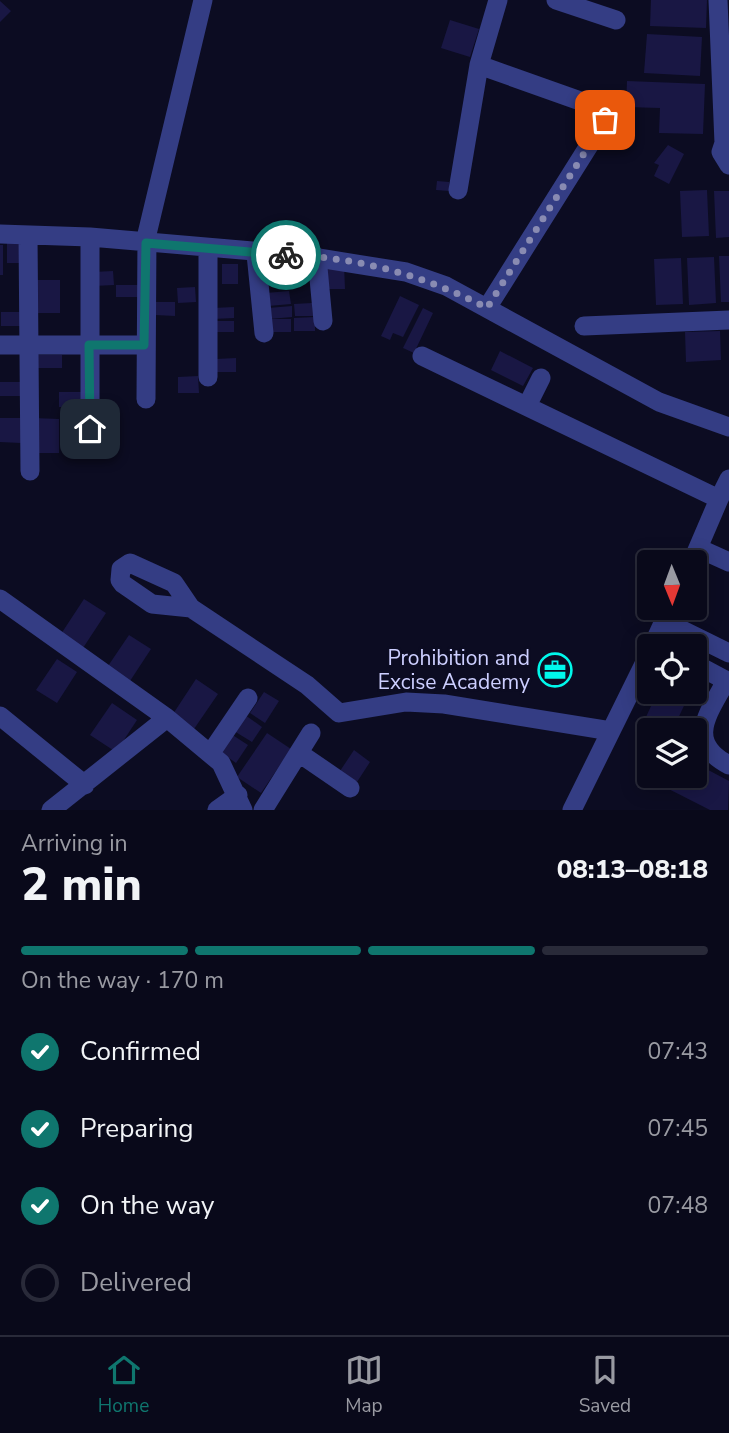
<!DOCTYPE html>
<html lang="en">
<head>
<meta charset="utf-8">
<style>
	body { margin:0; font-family:"Nunito Sans",sans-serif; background:#121223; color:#f1f3f6; height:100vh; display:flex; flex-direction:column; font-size:26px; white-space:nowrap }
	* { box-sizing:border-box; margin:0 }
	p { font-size:23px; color:#999aa2 }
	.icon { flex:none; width:38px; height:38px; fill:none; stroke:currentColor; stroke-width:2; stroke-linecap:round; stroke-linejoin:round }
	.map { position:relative; height:810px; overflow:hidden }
	.drawer { display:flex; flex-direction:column; background:#09091a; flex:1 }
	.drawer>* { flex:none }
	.needle { width:46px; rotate:179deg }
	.buttons { position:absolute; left:637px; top:550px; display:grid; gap:14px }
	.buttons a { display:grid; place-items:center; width:70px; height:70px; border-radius:7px; background:#09091a; box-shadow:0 4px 18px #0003,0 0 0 2px #292a39; font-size:35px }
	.pin { position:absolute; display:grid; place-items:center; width:60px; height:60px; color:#fff; margin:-30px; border-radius:14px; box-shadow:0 4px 10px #0006 }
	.courier { position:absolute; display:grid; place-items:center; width:70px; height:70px; margin:-35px; border:5px solid #0f766e; border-radius:50%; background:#fff; color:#222; box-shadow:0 2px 9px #0007 }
	.head em { font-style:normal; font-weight:800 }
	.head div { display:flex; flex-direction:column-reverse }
	.head { display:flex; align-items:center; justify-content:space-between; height:119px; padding:0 21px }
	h1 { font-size:46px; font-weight:800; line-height:52px }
	.bar { display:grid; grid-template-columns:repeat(4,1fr); gap:10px 7px; align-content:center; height:84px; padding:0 21px }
	.bar i { height:9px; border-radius:5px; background:#292a39 }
	.bar .current { background:#0f766e }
	.bar p { grid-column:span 4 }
	ol { padding:0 21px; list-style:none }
	li { display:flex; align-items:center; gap:21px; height:77px }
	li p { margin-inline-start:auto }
	li .icon { padding:7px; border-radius:50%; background:#0f766e; color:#fff; stroke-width:4 }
	li:last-child { color:#999aa2 }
	li i { width:38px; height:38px; border:4px solid #292a39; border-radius:50% }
	.menu { display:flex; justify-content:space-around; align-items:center; height:98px; border-top:2px solid #292a39; background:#09091a; font-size:19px; color:#999aa2 }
	.menu a { display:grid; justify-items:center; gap:4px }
	.menu .current { color:#0f766e }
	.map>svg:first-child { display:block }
	.building { fill:#191744 }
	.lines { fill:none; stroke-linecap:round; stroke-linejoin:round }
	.minor { stroke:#343d84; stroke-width:19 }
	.done { stroke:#898bb2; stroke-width:7; stroke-dasharray:0 12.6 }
	.route { stroke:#0f766e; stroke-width:9 }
	.labels { text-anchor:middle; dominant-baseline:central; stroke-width:5; stroke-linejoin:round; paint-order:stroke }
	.poi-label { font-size:21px; fill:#cdcfff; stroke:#0c0c22; text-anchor:end }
</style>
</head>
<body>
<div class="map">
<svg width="729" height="810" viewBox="0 0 729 810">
	<rect width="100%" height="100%" fill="#0c0c22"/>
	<path class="building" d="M651,0H707L706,28L650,26Z
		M0,1L11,11L0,22Z
		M450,20L479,29L470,57L441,48Z
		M647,34L702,37L700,76L644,73Z
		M627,81L705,84L703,134L659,133L660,108L626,107Z
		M668,145L684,154L669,184L654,176L659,165L654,163Z
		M437,181L449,182V191L436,190Z
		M707,190L709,236L682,237L680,191Z
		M714,191H729V237L716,238Z
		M7,243H22V263H7Z
		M0,245H3V275H0Z
		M719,256H729V302H721Z
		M714,257L716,303L689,305L687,258Z
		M681,258L683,304L656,305L654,259Z
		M222,264H238V284H222Z
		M288,265L289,282L263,284L262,267Z
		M322,265H344L345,289H323Z
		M113,271L114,285L94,286L93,272Z
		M36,280H60V313H36Z
		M116,285H138L139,297H116Z
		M195,287L196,302L178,303L177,288Z
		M289,291L291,304L268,306L266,293Z
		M400,296L419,305L403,337L393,333L390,340L381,336Z
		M155,302H175V316L155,315Z
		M312,303L313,316H295L294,304Z
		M292,306V317L269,319L268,308Z
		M234,307V318L213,319V308Z
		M423,308L433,313L414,353L403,348Z
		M1,312H22V326H1Z
		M315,317V331H294V318Z
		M271,319H291V332H272Z
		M212,321H234V332H212Z
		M720,331L721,360L686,362L685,332Z
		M500,351L533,368L523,386L491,370Z
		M35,355H62V368H35Z
		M236,358V372H216V359Z
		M198,376L199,393H178V377Z
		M0,382H20V396H0Z
		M59,392H83V407H59Z
		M99,416H119V433H99Z
		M0,418H21V443L0,442Z
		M33,418L59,419V453H33Z
		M84,599L106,613L83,648L61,634Z
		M129,635L151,649L130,681L108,666Z
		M57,659L77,672L57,703L36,690Z
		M196,679L218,694L194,729L173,714Z
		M658,691H691L673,729L646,717Z
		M264,692L279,701L265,723L250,713Z
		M112,703L137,720L116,752L90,735Z
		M245,715L262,727L252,742L234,731Z
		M267,733L291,749L261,793L237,777Z
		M231,734L248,745L236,763L219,751Z
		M354,750L370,762L357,782L340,771Z
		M695,763L729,781L728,810H710L647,778L648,775H695Z"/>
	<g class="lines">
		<path class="minor" d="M556,0L616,20
			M718,0L724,143L721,152L729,165
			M479,65L600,108L605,120L487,308
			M458,190L479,65L498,0
			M0,234L90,237L300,255L406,272L446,286L659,402L729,427
			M28,235L30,471
			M208,249V377
			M256,254L264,333
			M317,257L323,321
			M584,326L729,320
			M0,345H144
			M422,356L719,499L692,562
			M146,399L147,234L203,0
			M527,406L541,378
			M90,429V237
			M719,499L729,479
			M698,548L729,562
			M0,599L167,718L221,763L243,810
			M191,608L152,604L123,584L120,580L121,569L130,563L174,583L191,608L307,685L339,713L406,702L444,704L611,731
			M659,646L654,643L664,621L729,653
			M695,664L729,682
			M726,681C708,714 685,742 729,765
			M0,716L85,785
			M299,753L350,788
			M210,754L248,698
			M51,810L167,718
			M217,810L238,795
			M263,810L311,733
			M572,810L649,654"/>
	</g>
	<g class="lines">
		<path class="done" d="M286,255C357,257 424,275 487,308L605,120"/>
		<path class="route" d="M90,429L89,345H144L146,243L286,255"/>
	</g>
	<defs>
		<symbol id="office-ring" viewBox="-11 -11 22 22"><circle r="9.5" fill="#0c0c22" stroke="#00f8eb" stroke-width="1.5"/><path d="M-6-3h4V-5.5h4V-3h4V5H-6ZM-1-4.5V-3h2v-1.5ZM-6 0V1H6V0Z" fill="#00f8eb"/></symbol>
	</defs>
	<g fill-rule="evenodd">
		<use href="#office-ring" x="536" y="651" width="38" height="38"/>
	</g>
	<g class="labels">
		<g class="poi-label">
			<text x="530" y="658">Prohibition and<tspan x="530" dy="24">Excise Academy</tspan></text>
		</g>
	</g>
</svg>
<div class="buttons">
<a><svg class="needle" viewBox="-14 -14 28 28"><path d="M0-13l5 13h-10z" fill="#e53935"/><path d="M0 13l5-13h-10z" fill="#999aa2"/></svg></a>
<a><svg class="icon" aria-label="locate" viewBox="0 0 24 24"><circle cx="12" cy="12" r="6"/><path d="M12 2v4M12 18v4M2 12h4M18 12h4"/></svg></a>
<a><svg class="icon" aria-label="layers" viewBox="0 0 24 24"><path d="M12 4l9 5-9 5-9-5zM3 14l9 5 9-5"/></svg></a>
</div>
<div class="pin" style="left:605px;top:120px;background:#ea580c"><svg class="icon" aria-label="bag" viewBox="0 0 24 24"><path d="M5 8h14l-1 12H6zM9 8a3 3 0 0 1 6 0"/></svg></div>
<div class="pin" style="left:90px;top:429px;background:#1f2937"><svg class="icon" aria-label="home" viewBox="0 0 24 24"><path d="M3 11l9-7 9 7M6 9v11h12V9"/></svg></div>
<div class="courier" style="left:286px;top:255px"><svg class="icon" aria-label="bike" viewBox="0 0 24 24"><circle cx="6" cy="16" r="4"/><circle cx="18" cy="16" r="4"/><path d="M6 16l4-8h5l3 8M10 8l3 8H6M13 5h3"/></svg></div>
</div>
<section class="drawer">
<div class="head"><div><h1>2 min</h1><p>Arriving in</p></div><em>08:13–08:18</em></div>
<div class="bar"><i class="current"></i><i class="current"></i><i class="current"></i><i></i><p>On the way · 170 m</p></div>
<ol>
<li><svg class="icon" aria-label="check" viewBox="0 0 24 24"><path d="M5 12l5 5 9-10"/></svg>Confirmed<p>07:43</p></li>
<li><svg class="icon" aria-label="check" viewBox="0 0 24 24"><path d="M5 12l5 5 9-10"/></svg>Preparing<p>07:45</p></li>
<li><svg class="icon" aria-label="check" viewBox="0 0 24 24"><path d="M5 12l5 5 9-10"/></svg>On the way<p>07:48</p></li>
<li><i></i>Delivered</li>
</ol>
</section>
<nav class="menu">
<a class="current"><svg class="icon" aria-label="home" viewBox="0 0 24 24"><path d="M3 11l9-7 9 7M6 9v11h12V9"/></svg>Home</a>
<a><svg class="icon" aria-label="map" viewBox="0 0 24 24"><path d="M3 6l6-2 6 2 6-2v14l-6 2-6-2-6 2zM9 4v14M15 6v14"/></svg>Map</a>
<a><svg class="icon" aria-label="saved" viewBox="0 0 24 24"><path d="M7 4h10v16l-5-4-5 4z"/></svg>Saved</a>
</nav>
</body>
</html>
